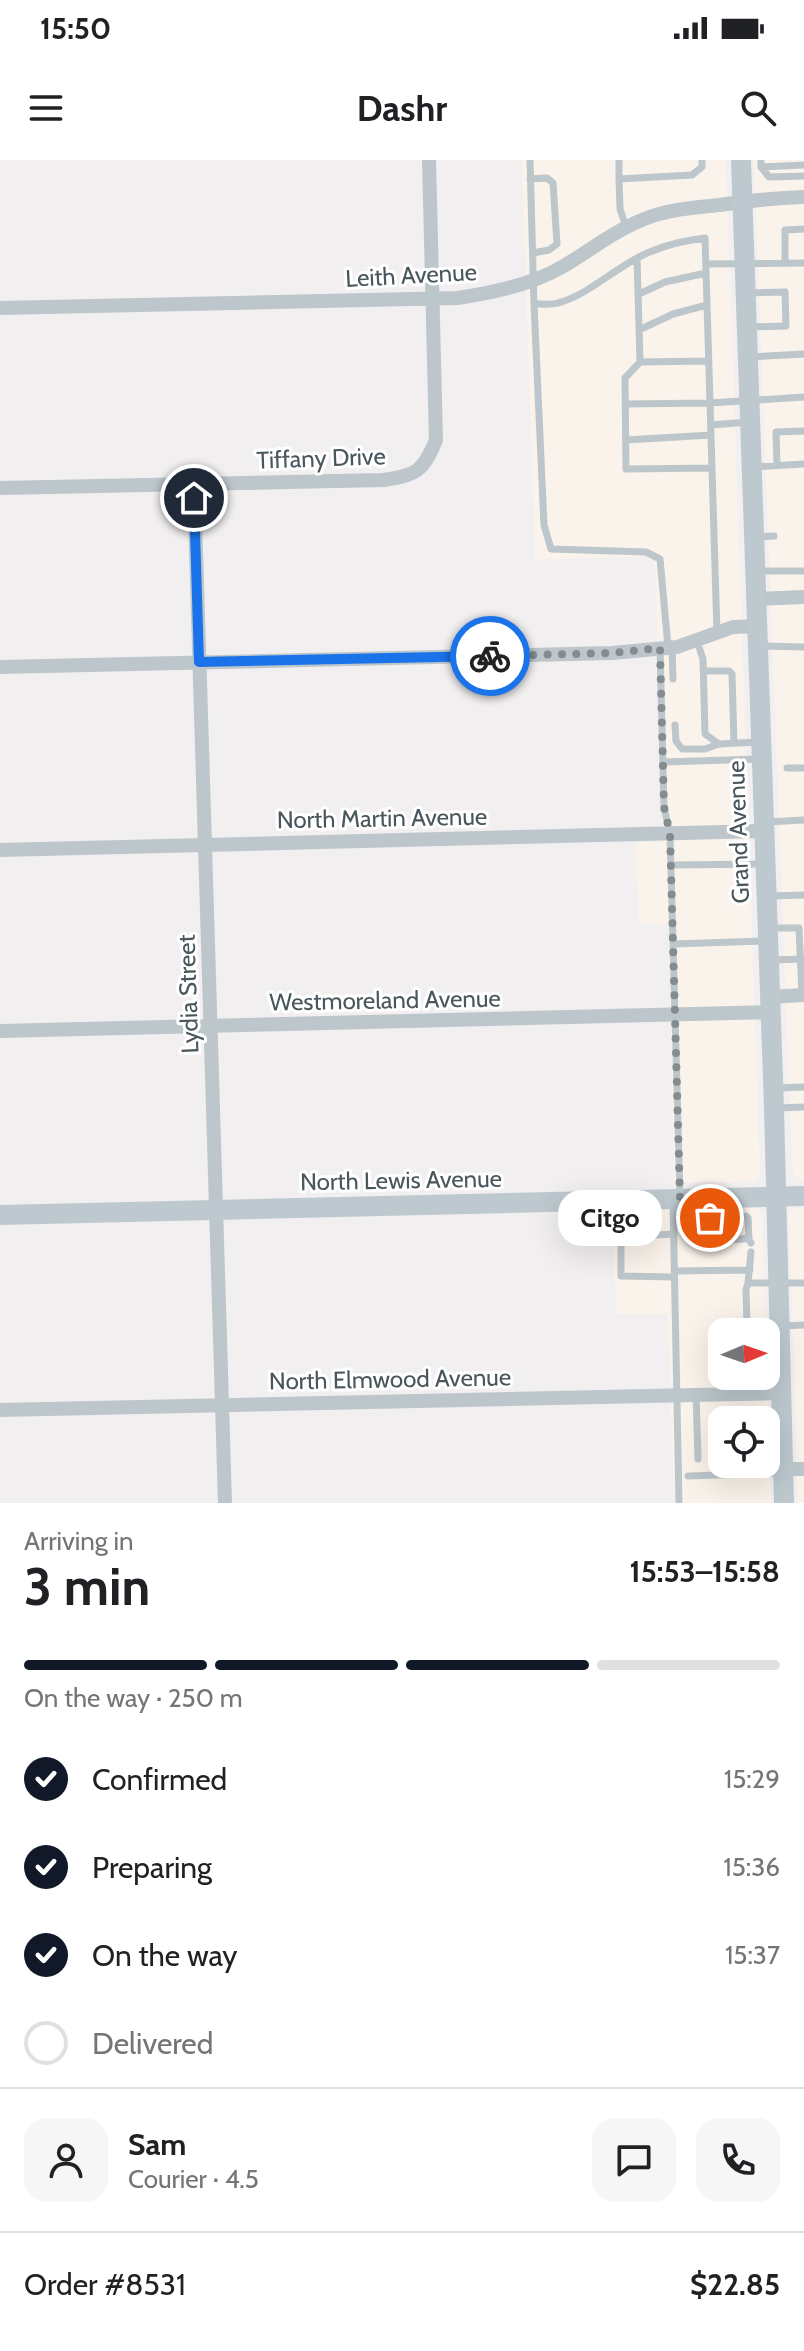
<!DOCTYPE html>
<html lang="en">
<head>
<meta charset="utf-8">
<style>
	body { margin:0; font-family:Cabin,sans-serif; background:#f6f6f6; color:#202124; height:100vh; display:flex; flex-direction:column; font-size:30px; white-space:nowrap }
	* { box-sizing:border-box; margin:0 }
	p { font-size:26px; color:#757577 }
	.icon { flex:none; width:44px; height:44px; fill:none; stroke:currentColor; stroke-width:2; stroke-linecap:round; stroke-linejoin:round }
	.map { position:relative; height:1343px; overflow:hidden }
	.drawer { display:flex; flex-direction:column; background:#fff; flex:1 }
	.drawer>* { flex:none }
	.needle { width:52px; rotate:88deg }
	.controls { position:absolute; left:708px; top:1158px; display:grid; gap:16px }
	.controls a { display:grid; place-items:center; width:72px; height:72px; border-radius:16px; background:#fff; box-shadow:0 8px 32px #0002; font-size:40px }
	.pin { position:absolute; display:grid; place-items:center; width:68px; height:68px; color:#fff; margin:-34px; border:4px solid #fff; border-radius:50%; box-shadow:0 2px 8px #0007 }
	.courier { position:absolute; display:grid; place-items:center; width:80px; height:80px; margin:-40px; border:6px solid #1a73e8; border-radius:50%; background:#fff; color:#222; box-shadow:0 2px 10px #0007 }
	.bubble { position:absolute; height:56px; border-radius:24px; background:#fff; box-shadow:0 8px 32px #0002; font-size:26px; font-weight:700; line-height:56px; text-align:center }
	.overview em { font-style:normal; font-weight:700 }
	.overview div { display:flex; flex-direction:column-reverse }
	.overview { display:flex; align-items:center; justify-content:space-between; height:136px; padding:0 24px }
	h1 { font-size:52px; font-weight:700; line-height:60px }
	.bar { display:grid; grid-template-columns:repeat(4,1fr); gap:12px 8px; align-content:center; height:96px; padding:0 24px }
	.bar i { height:10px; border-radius:6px; background:#e0e0e0 }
	.bar .current { background:#111827 }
	.bar p { grid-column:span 4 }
	.line { display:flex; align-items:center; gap:20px; padding:0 24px; border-top:2px solid #e0e0e0 }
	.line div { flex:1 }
	.round { display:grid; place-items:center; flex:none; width:84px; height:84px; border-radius:24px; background:#f6f6f6 }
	ol { padding:0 24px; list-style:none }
	li { display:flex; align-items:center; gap:24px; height:88px }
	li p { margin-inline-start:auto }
	li .icon { padding:8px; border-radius:50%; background:#111827; color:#fff; stroke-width:4 }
	li:last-child { color:#757577 }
	li i { width:44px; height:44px; border:4px solid #e0e0e0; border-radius:50% }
	.status { display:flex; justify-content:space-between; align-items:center; height:56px; padding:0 40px; background:#fff; direction:ltr }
	.status svg { height:22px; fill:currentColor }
	header { display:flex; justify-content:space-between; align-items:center; height:104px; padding:0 24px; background:#fff; font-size:36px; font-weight:700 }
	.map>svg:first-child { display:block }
	.commercial { fill:#faf3eb; fill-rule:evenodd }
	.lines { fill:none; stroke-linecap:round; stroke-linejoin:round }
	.service { stroke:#bcc6cb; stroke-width:7 }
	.minor { stroke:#bcc6cb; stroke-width:14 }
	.secondary { stroke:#bdc9cf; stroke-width:20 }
	.done { stroke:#848c8f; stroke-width:8; stroke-dasharray:0 14.4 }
	.route { stroke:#1a73e8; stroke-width:10 }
	.labels { text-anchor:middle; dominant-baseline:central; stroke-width:6; stroke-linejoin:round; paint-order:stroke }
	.street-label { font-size:24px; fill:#49565b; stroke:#fff }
</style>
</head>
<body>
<div class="status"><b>15:50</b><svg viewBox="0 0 49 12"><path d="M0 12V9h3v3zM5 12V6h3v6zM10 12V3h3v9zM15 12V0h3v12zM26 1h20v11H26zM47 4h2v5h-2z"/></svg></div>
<header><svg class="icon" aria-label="menu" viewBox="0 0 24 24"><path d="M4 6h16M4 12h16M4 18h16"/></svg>Dashr<svg class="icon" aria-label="search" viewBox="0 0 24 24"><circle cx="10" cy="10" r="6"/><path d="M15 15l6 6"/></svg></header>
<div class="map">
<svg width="804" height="1343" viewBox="0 0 804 1343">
	<rect width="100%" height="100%" fill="#f2eff0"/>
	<path class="commercial" d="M522,0H726L760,1014L755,1021L674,1023L669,764H639L635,682H663L655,396L535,400Z
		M754,0H804V1020L794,1016L792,1007Z
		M756,1048L762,1053L765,1172H722V1216H766V1190L771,1343H674L668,1154H616L613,1049ZM722,1260H766V1304H722Z
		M797,1048H804V1343H798L789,1057L790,1052Z"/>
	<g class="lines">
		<path class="service" d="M530,0L534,144C541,144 551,145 558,143C586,136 613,110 639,97C660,86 681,81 705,78L717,473
			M619,0V19L692,15L702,7V0
			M761,0V7L769,17L804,16
			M761,7L804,5
			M530,19L547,18L553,23L557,84L549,90L533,93
			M619,19L620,49L626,67
			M637,98L640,202L625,218L626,309L712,308
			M785,103V70L804,69
			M706,104L804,103
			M748,133L785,132L786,166L750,167
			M639,134L665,122L706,113
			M534,144L544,365L551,389L646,392L660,399L668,487
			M639,170L673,154L707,145
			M750,197L804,194
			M640,202L709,201
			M625,244L710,243L804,237
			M711,265L749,262
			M626,280L711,275
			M777,305L776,272L804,271
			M753,307L804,304
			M756,377L774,376
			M758,411H804
			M697,481L703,499L705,574L719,584
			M758,486L804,487
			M672,487L673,519
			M660,488L664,647L670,674L680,1037
			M703,511H729L732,514L734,583
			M675,565L676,581L682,589H705L719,584L759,582
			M664,602L759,599
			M787,608H804
			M766,662L804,660
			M671,705L765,704
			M769,736L804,735
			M770,768H799L802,834
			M673,784L766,781
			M771,800L803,799
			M776,928L804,927
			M777,948L804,947
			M707,1040L710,1058L746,1056L748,1058L749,1080L751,1083
			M673,1041L679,1343
			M692,1059L710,1058C717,1080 726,1082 749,1078
			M674,1074L621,1077V1116L674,1117
			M751,1092L748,1123H804
			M674,1111L750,1110
			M747,1164L746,1130L748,1123
			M782,1166L804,1165
			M696,1234L698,1299
			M688,1316L782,1313"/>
		<path class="minor" d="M0,148L457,138C493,133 531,125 562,107C591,90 615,70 647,58C670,49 694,48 719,45C747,41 775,38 804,37
			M194,324L225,1343
			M0,328L383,320C416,315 423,312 436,280L429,0
			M755,439L804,437
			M0,507L612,493L677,487L733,467L757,466
			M0,690L764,671
			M770,837L804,835
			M0,871L771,852
			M0,1250L782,1233
			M784,1309H804"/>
		<path class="secondary" d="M741,0L774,948L784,1343
			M0,1055L804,1036"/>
	</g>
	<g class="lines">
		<path class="done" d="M490,496L612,493L660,488L664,647L670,674L680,1039L707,1038L710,1058"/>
		<path class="route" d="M194,338L199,502L490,496"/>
	</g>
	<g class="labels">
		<g class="street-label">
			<text transform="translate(411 115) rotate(-3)">Leith Avenue</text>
			<text transform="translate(321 298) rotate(-2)">Tiffany Drive</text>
			<text transform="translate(382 658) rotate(-1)">North Martin Avenue</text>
			<text transform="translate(738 672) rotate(-92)">Grand Avenue</text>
			<text transform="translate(188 834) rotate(-92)">Lydia Street</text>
			<text transform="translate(385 840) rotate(-1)">Westmoreland Avenue</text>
			<text transform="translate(401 1020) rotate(-1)">North Lewis Avenue</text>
			<text transform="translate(390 1219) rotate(-1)">North Elmwood Avenue</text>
		</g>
	</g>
</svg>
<div class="controls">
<a><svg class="needle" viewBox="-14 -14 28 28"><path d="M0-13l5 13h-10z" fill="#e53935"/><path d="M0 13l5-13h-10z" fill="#757577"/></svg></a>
<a><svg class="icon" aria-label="locate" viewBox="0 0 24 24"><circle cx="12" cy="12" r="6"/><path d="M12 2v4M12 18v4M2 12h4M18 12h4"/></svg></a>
</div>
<div class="pin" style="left:710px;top:1058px;background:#ea580c"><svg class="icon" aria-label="bag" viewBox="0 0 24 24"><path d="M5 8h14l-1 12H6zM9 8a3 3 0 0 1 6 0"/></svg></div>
<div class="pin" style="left:194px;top:338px;background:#1f2937"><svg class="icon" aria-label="home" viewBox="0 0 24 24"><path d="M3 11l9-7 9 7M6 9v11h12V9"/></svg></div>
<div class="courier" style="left:490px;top:496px"><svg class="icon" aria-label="bike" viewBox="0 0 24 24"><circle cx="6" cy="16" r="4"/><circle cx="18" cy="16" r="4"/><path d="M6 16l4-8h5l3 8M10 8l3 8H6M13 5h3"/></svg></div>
<div class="bubble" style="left:558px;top:1030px;width:104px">Citgo</div>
</div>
<section class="drawer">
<div class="overview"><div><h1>3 min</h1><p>Arriving in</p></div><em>15:53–15:58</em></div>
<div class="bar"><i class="current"></i><i class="current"></i><i class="current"></i><i></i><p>On the way · 250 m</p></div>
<ol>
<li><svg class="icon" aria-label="check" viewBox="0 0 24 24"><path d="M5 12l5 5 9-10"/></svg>Confirmed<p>15:29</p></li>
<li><svg class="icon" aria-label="check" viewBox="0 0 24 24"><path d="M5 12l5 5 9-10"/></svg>Preparing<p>15:36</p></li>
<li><svg class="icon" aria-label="check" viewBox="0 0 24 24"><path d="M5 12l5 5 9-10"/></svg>On the way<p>15:37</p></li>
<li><i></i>Delivered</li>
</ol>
<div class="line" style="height:144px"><a class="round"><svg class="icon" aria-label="person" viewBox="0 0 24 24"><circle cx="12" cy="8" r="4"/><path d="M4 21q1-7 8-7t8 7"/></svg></a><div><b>Sam</b><p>Courier · 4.5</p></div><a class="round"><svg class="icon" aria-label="chat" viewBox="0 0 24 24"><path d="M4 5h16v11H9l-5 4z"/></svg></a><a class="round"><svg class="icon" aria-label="phone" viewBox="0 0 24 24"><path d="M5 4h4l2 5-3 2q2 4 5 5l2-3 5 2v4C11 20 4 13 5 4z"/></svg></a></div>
<div class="line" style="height:104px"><div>Order #8531</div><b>$22.85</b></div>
</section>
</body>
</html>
